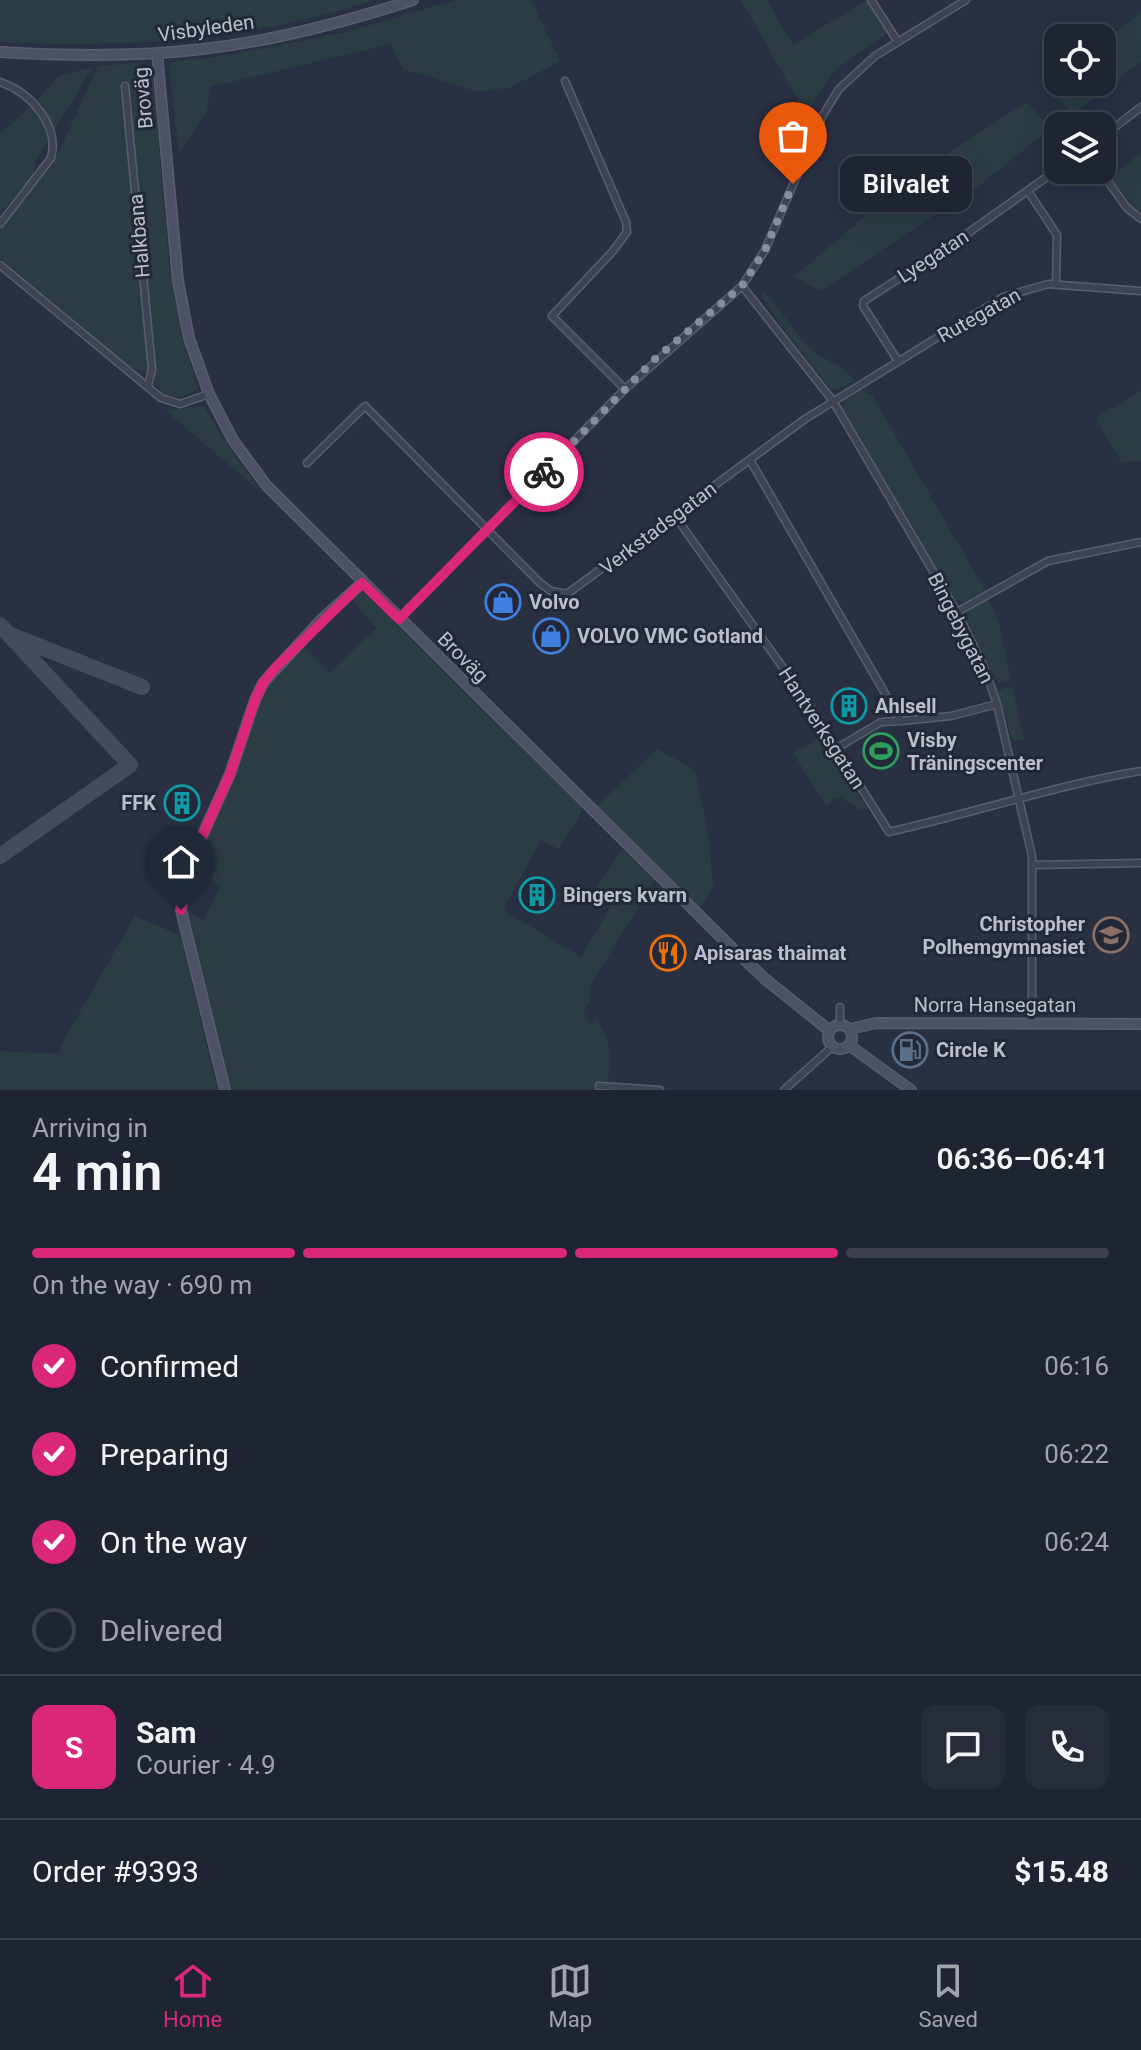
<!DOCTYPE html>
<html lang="en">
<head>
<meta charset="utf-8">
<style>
	body { margin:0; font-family:Roboto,sans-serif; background:#272c3a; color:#f1f3f6; height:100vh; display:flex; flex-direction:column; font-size:30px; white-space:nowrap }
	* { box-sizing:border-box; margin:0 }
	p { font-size:26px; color:#a1a4ac }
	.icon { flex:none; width:44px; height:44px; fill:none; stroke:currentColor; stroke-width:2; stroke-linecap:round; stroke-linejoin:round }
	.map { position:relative; height:1090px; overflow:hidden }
	.side { display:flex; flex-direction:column; background:#1f2432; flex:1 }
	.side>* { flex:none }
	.tools { position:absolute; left:1044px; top:24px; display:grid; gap:16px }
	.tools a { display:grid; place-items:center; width:72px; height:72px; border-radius:16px; background:#1f2432; box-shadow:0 8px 32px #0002,0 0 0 2px #3c414d; font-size:40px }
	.pin { position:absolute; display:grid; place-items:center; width:68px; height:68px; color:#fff; margin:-82px -34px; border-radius:50% 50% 50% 0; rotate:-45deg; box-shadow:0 0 8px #0007 }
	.pin .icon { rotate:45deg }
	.courier { position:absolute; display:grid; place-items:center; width:80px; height:80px; margin:-40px; border:6px solid #db2777; border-radius:50%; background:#fff; color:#222; box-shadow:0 2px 10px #0007 }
	.bubble { position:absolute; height:56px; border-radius:16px; background:#1f2432; box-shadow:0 8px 32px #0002,0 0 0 2px #3c414d; font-size:26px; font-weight:600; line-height:56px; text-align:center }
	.headline em { font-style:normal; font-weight:600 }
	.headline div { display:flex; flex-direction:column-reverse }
	.headline { display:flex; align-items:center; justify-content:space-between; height:136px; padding:0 32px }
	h1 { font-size:52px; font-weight:600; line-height:60px }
	.bar { display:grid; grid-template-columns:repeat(4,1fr); gap:12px 8px; align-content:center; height:96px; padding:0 32px }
	.bar i { height:10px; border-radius:6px; background:#3c414d }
	.bar .active { background:#db2777 }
	.bar p { grid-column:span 4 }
	.line { display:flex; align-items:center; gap:20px; padding:0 32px; border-top:2px solid #3c414d }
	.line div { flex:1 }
	.round { display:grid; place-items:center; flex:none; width:84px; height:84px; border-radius:16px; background:#272c3a }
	ol { padding:0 32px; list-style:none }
	li { display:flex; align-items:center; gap:24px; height:88px }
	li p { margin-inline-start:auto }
	li .icon { padding:8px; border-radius:50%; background:#db2777; color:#fff; stroke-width:4 }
	li:last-child { color:#a1a4ac }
	li i { width:44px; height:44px; border:4px solid #3c414d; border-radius:50% }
	.dock { display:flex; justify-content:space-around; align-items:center; height:112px; border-top:2px solid #3c414d; background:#1f2432; font-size:22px; color:#a1a4ac }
	.dock a { display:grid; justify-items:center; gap:4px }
	.dock .active { color:#db2777 }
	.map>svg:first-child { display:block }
	.green { fill:#2b3d43 }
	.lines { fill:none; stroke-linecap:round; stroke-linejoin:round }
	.taxiway { stroke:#444b5d; stroke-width:16 }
	.street-casing { stroke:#595e6c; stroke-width:9 }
	.secondary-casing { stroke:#595e6c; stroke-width:12 }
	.street { stroke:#3d4352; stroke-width:6 }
	.secondary { stroke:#4c5164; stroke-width:9 }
	.done { stroke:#888d9b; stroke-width:8; stroke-dasharray:0 14.4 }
	.route { stroke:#db2777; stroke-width:10 }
	.labels { text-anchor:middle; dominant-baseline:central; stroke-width:6; stroke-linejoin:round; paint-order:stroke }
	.street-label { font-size:20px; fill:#bbbfcb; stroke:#222837 }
	.poi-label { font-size:20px; font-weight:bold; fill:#bbbfcb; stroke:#222837; text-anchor:start }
</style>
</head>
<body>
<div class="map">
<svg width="1141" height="1090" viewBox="0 0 1141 1090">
	<rect width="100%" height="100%" fill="#293042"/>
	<path class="green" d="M0,0H374C258,40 122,48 0,42Z
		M455,0H531L560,61L511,87L479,92L403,69L391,44L210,87L207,111L179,153L169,64L178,61L217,57L347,32Z
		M741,0H767L793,45L867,0L889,32L835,70L806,114Z
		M1141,12V62L1071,115L1048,84L1058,77V82H1102V42Z
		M136,63L147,69L153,80L170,272L183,340L198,388C187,398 166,403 157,386C153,379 159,380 151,375C146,371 138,370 132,368L0,258V231L57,156L98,66Z
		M92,68L35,162L33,176L0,213V134L39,98L59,75Z
		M1027,102L1051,128L984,182L820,291L794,277L907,180Z
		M1141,152V211L1129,205L1110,179Z
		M764,292C782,310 794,334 814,351C826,362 847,367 855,381L836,390L831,389L780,324L761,295Z
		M859,389L872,395L985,590L964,602L955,600L843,408L844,401Z
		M1141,391V461L1122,463L1095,418Z
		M204,406L223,439L262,493L165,410Z
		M362,591L582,807L580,816L559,849L541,840L503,910L581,957L611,906L593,893L622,849L655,880L591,984L589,1005L583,1009L590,1024L596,1019C616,1048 608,1058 608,1090H230L188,911L203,921L220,887L193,871L236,770L259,701L274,675L303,646L330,673L376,628L352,599Z
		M989,599L999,622L1011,680L998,683L966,619L969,611Z
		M1012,686L1024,739L1013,741L998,693L1000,690Z
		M819,738L825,739L868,810L858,809L841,797L833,799L826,806L793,753Z
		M657,749L695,770L709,838L713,887L699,908L597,806Z
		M135,916L181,936L217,1090H0V1051L60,1054L61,1045Z"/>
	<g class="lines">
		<path class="taxiway" d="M0,625L130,765L0,856
			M13,636L142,687"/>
		<defs>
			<path id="street" d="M871,0L898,42
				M565,81L626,222L627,232L613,251L552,316L625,389
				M0,82C30,92 60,125 51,158L0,224
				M125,86L152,369L148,386
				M1102,137L1141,107
				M1100,170L1126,207L1141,219
				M1028,191L1057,235L1056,284
				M0,265L161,398L180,404L209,394
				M742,286L833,401L957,612L985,669L997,704L1032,856V1023
				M898,361L863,306L864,301L954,243L1058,169
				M750,460L901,721L881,722L837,748
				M307,463L365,406L540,583L551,591L567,594L805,419L1003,297L1048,284L1141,291
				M675,516L806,700L889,832C974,813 1056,785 1141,771
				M957,612L1048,561L1141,542
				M399,619L625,389L742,286L765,250L823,115L839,89L875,56L966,0
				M901,721L951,716L997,704
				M1033,865L1141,863
				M840,1007V1025
				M599,1086L660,1090
				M784,1090L833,1046"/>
			<path id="secondary" d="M0,52C67,56 136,57 203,49C274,41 345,22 413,0
				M157,53L178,281L189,338L209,394L233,440L266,485L730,946L765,979L830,1031
				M828 1037a12 12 0 1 1 24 0a12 12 0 1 1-24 0Z
				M850,1029L876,1023L1141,1024
				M849,1045L911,1090
				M225,1090L181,910L186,872L230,774L255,700L263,683L320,621L362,583"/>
		</defs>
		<use href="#street" class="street-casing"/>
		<use href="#secondary" class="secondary-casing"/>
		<use href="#street" class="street"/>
		<use href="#secondary" class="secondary"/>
	</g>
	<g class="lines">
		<path class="done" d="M544,472L654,360L742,286L765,250L793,184"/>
		<path class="route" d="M181,910L186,872L230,774L255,700L263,683L275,668L362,583L399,619L544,472"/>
	</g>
	<defs>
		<symbol id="shop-ring" viewBox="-11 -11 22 22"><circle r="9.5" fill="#222837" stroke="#3f7fe0" stroke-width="1.5"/><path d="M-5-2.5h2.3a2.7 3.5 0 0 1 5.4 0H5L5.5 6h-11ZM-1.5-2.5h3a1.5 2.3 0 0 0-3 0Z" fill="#3f7fe0"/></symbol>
		<symbol id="building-ring" viewBox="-11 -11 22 22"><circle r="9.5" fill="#222837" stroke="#0f9aa8" stroke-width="1.5"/><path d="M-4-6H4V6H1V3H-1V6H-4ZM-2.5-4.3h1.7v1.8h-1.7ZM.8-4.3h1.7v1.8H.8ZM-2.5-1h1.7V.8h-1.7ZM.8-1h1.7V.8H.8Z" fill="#0f9aa8"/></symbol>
		<symbol id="stadium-ring" viewBox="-11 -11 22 22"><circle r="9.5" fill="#222837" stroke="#2e9e5b" stroke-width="1.5"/><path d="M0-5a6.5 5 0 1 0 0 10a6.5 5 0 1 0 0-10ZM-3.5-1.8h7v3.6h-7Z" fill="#2e9e5b"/></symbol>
		<symbol id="school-ring" viewBox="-11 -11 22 22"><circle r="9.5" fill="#222837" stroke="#8d6e63" stroke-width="1.5"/><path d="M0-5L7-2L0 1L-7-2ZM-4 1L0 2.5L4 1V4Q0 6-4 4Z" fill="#8d6e63"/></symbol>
		<symbol id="restaurant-ring" viewBox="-11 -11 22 22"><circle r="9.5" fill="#222837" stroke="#e8710a" stroke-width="1.5"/><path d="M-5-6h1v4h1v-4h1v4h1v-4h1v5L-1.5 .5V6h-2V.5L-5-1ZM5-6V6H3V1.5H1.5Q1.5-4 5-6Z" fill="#e8710a"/></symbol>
		<symbol id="fuel-ring" viewBox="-11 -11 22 22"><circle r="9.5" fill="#222837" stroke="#5c6f8a" stroke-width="1.5"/><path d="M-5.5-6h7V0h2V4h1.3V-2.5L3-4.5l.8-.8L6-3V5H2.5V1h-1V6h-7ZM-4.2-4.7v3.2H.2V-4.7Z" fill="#5c6f8a"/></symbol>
	</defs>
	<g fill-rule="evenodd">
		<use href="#shop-ring" x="483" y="582" width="40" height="40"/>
		<use href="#shop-ring" x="531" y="616" width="40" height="40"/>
		<use href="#building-ring" x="829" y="686" width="40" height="40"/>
		<use href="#stadium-ring" x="861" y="731" width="40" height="40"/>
		<use href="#building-ring" x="162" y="783" width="40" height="40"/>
		<use href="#building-ring" x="517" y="875" width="40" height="40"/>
		<use href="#school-ring" x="1091" y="915" width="40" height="40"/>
		<use href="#restaurant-ring" x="648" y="933" width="40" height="40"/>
		<use href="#fuel-ring" x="890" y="1030" width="40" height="40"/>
	</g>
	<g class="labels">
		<g class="street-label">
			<text transform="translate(206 28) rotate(-8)">Visbyleden</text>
			<text transform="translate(143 98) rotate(-95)">Broväg</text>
			<text transform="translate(139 236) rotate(-95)">Halkbana</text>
			<text transform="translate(933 256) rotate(-33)">Lyegatan</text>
			<text transform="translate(979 315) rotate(-29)">Rutegatan</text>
			<text transform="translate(658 528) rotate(-37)">Verkstadsgatan</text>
			<text transform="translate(961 628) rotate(63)">Bingebygatan</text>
			<text transform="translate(463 657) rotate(45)">Broväg</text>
			<text transform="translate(822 728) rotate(57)">Hantverksgatan</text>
			<text x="995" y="1005">Norra Hansegatan</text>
		</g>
		<g class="poi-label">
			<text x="529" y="602">Volvo</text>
			<text x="577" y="636">VOLVO VMC Gotland</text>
			<text x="875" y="706">Ahlsell</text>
			<text x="907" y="740">Visby<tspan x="907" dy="23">Träningscenter</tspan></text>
			<text x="156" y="803" text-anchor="end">FFK</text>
			<text x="563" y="895">Bingers kvarn</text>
			<text x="1085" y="924" text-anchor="end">Christopher<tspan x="1085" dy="23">Polhemgymnasiet</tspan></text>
			<text x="694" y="953">Apisaras thaimat</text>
			<text x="936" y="1050">Circle K</text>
		</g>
	</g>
</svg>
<div class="tools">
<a><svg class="icon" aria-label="locate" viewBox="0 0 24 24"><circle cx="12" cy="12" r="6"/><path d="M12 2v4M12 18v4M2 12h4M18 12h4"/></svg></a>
<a><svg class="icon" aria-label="layers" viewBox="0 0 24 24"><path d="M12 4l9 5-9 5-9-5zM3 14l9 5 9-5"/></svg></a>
</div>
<div class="pin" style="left:793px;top:184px;background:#ea580c"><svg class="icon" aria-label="bag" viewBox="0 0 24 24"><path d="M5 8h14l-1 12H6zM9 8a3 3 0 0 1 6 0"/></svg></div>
<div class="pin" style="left:181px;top:910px;background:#1f2937"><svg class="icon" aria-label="home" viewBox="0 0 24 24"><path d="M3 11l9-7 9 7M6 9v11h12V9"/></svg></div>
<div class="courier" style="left:544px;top:472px"><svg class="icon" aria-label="bike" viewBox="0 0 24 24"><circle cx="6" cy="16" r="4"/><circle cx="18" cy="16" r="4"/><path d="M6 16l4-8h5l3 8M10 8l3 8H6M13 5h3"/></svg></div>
<div class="bubble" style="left:840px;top:156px;width:132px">Bilvalet</div>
</div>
<section class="side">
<div class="headline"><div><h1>4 min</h1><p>Arriving in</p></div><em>06:36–06:41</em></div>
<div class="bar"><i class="active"></i><i class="active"></i><i class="active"></i><i></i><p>On the way · 690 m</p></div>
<ol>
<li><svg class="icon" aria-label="check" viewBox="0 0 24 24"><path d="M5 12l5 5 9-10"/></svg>Confirmed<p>06:16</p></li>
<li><svg class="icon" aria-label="check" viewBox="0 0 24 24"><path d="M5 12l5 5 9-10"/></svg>Preparing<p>06:22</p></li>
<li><svg class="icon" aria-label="check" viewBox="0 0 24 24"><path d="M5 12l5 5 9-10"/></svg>On the way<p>06:24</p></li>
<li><i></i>Delivered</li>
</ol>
<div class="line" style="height:144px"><b class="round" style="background:#db2777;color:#fff">S</b><div><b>Sam</b><p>Courier · 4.9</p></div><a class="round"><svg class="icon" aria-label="chat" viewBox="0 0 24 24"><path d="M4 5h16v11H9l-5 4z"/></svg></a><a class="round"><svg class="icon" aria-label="phone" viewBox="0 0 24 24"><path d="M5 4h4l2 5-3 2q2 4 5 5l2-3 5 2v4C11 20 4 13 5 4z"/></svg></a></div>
<div class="line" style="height:104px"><div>Order #9393</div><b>$15.48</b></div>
</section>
<nav class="dock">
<a class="active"><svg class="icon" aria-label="home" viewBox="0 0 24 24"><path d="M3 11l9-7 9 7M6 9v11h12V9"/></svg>Home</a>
<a><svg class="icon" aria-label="map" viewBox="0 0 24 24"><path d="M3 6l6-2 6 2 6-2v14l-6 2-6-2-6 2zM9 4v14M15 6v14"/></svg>Map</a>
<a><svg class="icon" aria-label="saved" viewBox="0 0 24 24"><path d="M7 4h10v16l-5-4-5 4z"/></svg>Saved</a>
</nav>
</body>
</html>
